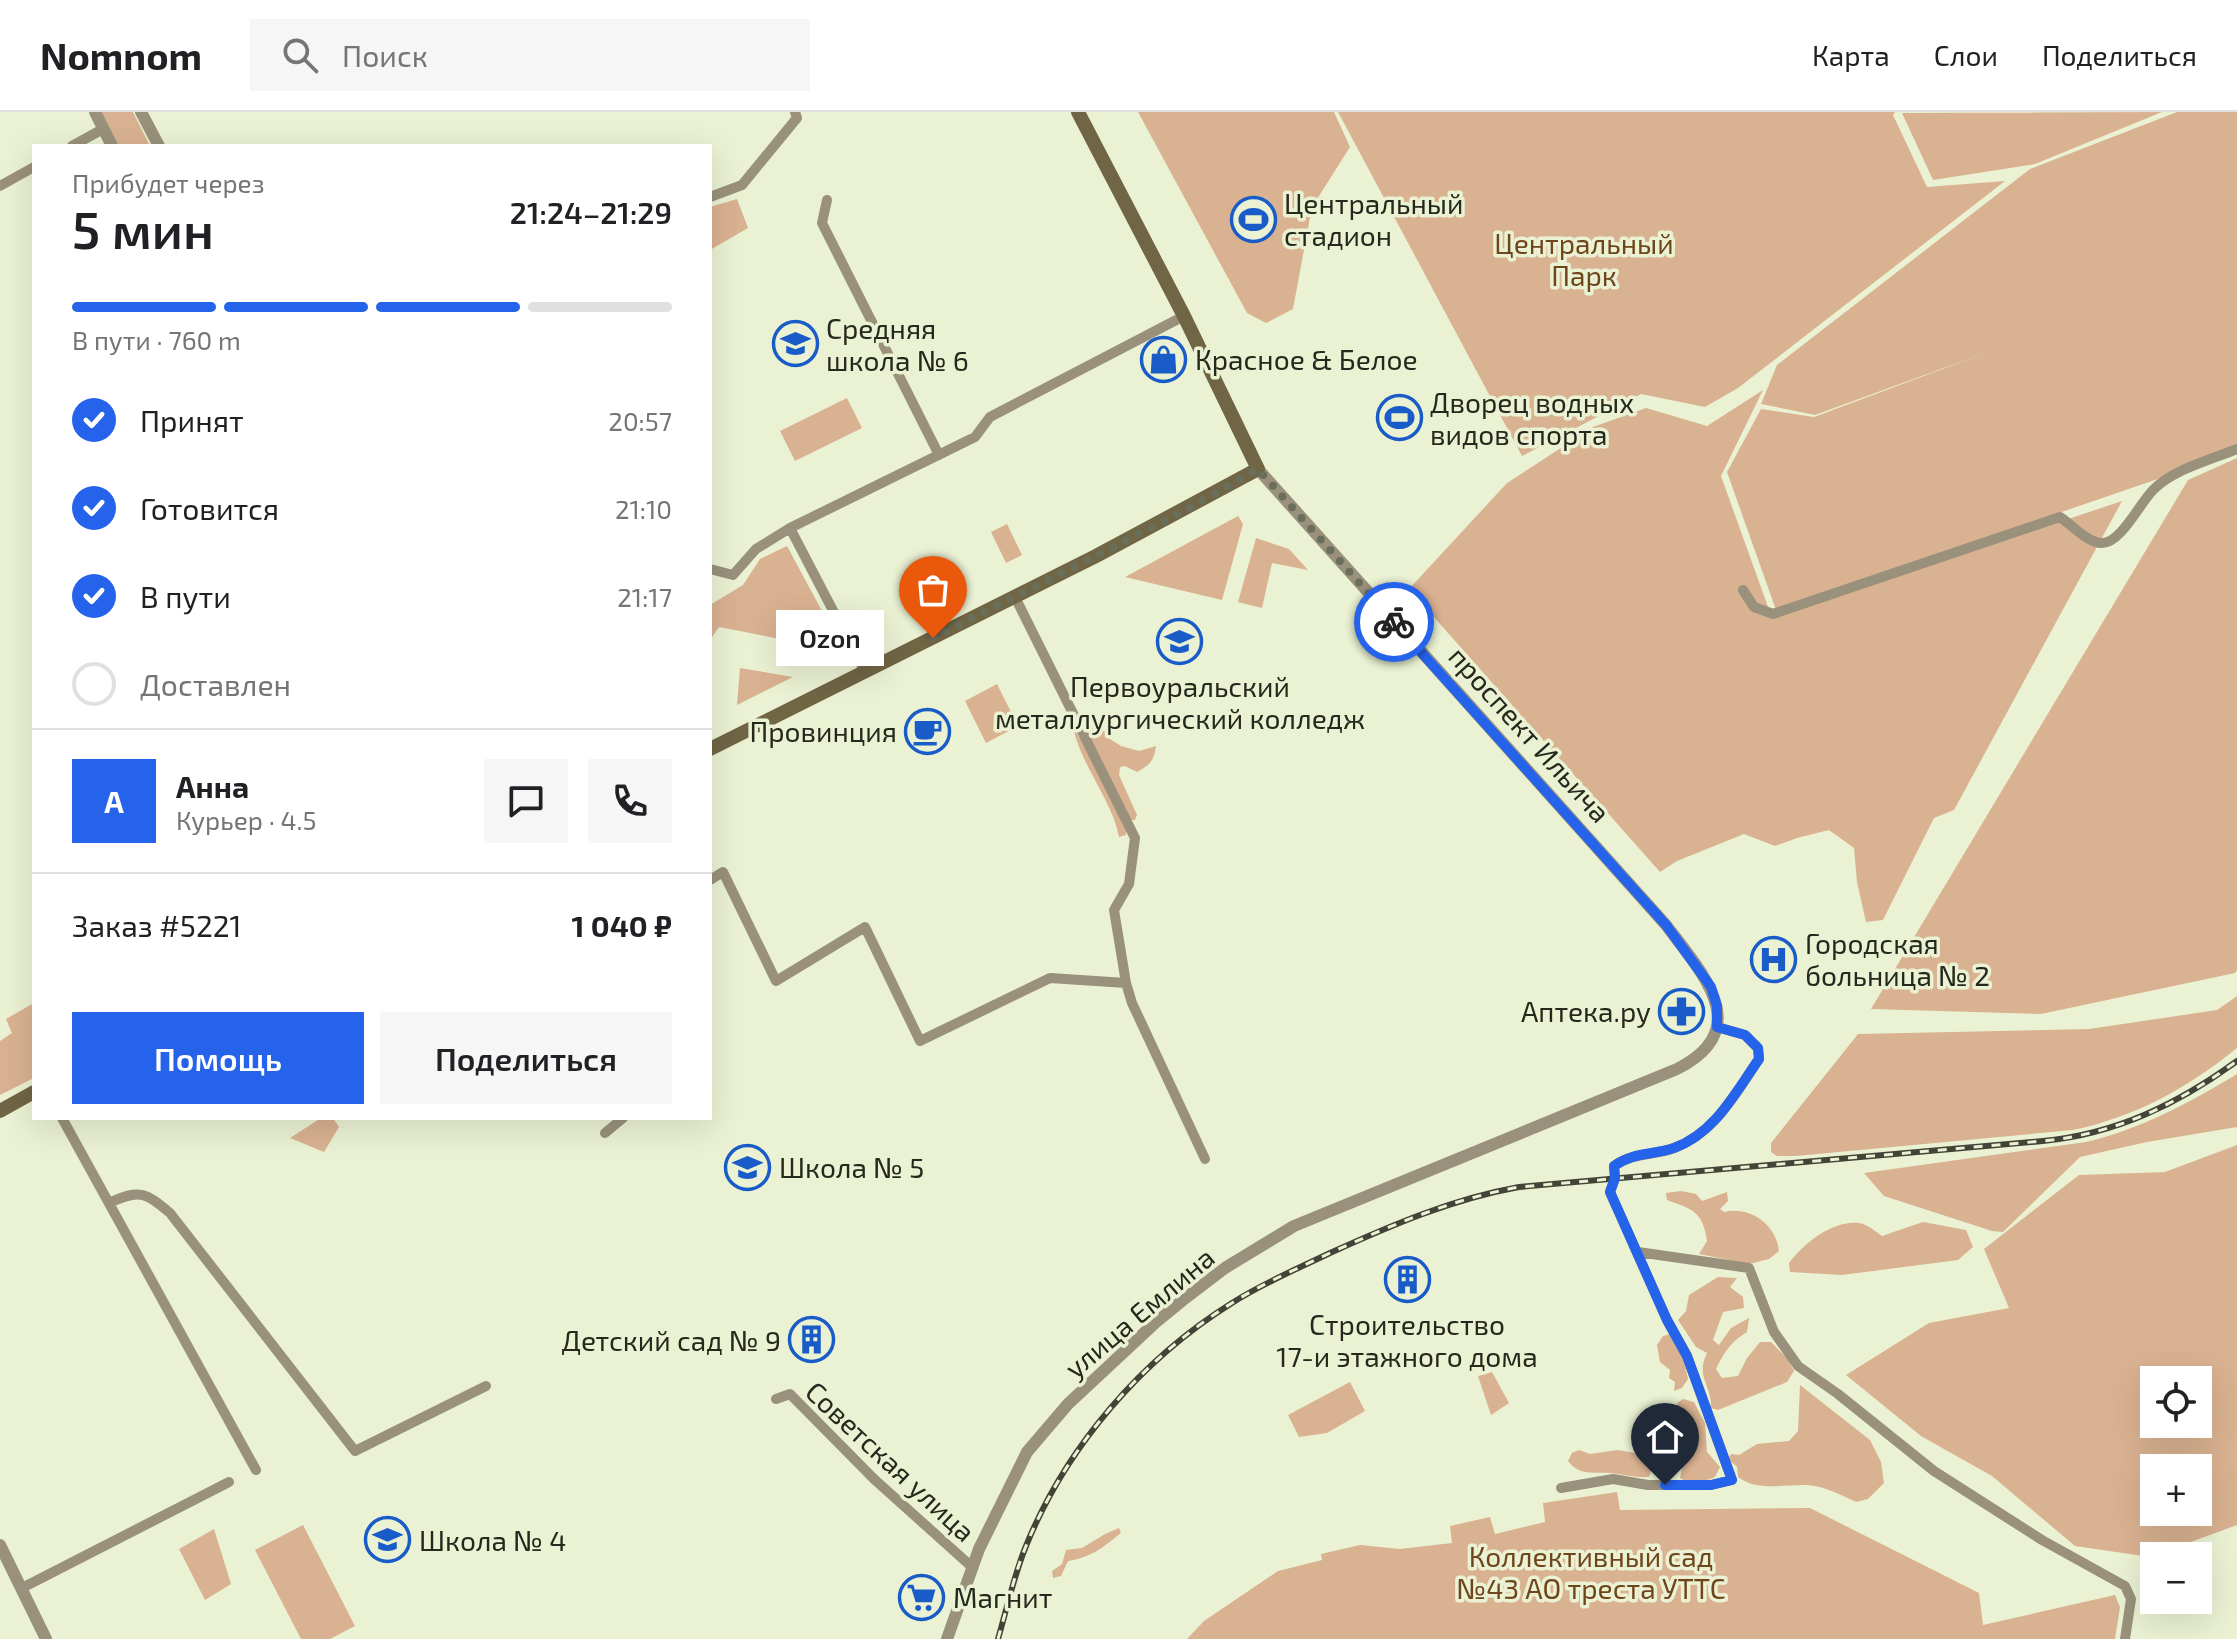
<!DOCTYPE html>
<html lang="ru">
<head>
<meta charset="utf-8">
<style>
	body { margin:0; font-family:"Exo 2",sans-serif; background:#f6f6f6; color:#202124; height:100vh; display:flex; flex-direction:column; font-size:30px; white-space:nowrap }
	* { box-sizing:border-box; margin:0 }
	p { font-size:26px; color:#757577 }
	.icon { flex:none; width:44px; height:44px; fill:none; stroke:currentColor; stroke-width:2; stroke-linecap:round; stroke-linejoin:round }
	.map { position:relative; flex:1; overflow:hidden }
	.panel { position:absolute; left:32px; top:32px; width:680px; height:976px; display:flex; flex-direction:column; background:#fff; border-radius:0px; box-shadow:0 8px 32px #0002 }
	.panel>* { flex:none }
	.tools { position:absolute; left:2140px; top:1254px; display:grid; gap:16px }
	.tools a { display:grid; place-items:center; width:72px; height:72px; border-radius:0px; background:#fff; box-shadow:0 8px 32px #0002; font-size:40px }
	.pin { position:absolute; display:grid; place-items:center; width:68px; height:68px; color:#fff; margin:-82px -34px; border-radius:50% 50% 50% 0; rotate:-45deg; box-shadow:0 0 8px #0007 }
	.pin .icon { rotate:45deg }
	.courier { position:absolute; display:grid; place-items:center; width:80px; height:80px; margin:-40px; border:6px solid #2563eb; border-radius:50%; background:#fff; color:#222; box-shadow:0 2px 10px #0007 }
	.bubble { position:absolute; height:56px; border-radius:0px; background:#fff; box-shadow:0 8px 32px #0002; font-size:26px; font-weight:600; line-height:56px; text-align:center }
	.summary em { font-style:normal; font-weight:600 }
	.summary div { display:flex; flex-direction:column-reverse }
	.summary { display:flex; align-items:center; justify-content:space-between; height:136px; padding:0 40px }
	h1 { font-size:52px; font-weight:600; line-height:60px }
	.bar { display:grid; grid-template-columns:repeat(4,1fr); gap:12px 8px; align-content:center; height:96px; padding:0 40px }
	.bar i { height:10px; border-radius:6px; background:#e0e0e0 }
	.bar .on { background:#2563eb }
	.bar p { grid-column:span 4 }
	.line { display:flex; align-items:center; gap:20px; padding:0 40px; border-top:2px solid #e0e0e0 }
	.line div { flex:1 }
	.round { display:grid; place-items:center; flex:none; width:84px; height:84px; border-radius:0px; background:#f6f6f6 }
	ol { padding:0 40px; list-style:none }
	li { display:flex; align-items:center; gap:24px; height:88px }
	li p { margin-inline-start:auto }
	li .icon { padding:8px; border-radius:50%; background:#2563eb; color:#fff; stroke-width:4 }
	li:last-child { color:#757577 }
	li i { width:44px; height:44px; border:4px solid #e0e0e0; border-radius:50% }
	.cta { display:flex; gap:16px; margin-top:auto; padding:16px 40px }
	.cta a { flex:1; height:92px; border-radius:0px; background:#2563eb; color:#fff; font-size:32px; font-weight:600; line-height:92px; text-align:center }
	.cta a+a { background:#f6f6f6; color:#202124 }
	header { display:flex; align-items:center; gap:48px; box-sizing:border-box; height:112px; padding:0 40px; background:#fff; border-bottom:2px solid #e0e0e0 }
	header strong { font-size:38px }
	nav { display:flex; gap:44px; margin-inline-start:auto; font-size:28px }
	.search { width:560px; height:72px; background:#f6f6f6; display:flex; align-items:center; gap:20px; box-sizing:border-box; padding:0 28px; border-radius:0px; color:#757577; font-size:30px }
	.map>svg:first-child { display:block }
	.green { fill:#d9b291; fill-rule:evenodd }
	.lines { fill:none; stroke-linecap:round; stroke-linejoin:round }
	.minor { stroke:#99917b; stroke-width:10 }
	.tertiary { stroke:#99917b; stroke-width:12 }
	.secondary { stroke:#706545; stroke-width:14 }
	.rail-casing { stroke:#414436; stroke-width:6 }
	.rail { stroke:#ebf2d3; stroke-width:3; stroke-dasharray:9; stroke-linecap:butt }
	.done { stroke:#6a6f5c; stroke-width:8; stroke-dasharray:0 14.4 }
	.route { stroke:#2563eb; stroke-width:10 }
	.labels { text-anchor:middle; dominant-baseline:central; stroke-width:7; stroke-linejoin:round; paint-order:stroke }
	.poi-label { font-size:28px; fill:#25281c; stroke:#ebf2d3; text-anchor:start }
	.park-label { font-size:28px; fill:#6f451b; stroke:#ebf2d3 }
	.street-label { font-size:28px; fill:#25281c; stroke:#ebf2d3 }
</style>
</head>
<body>
<header>
<strong>Nomnom</strong>
<div class="search"><svg class="icon" aria-label="search" viewBox="0 0 24 24"><circle cx="10" cy="10" r="6"/><path d="M15 15l6 6"/></svg>Поиск</div>
<nav><a>Карта</a><a>Слои</a><a>Поделиться</a></nav>
</header>
<div class="map">
<svg width="2237" height="1527" viewBox="0 0 2237 1527">
	<rect width="100%" height="100%" fill="#ebf2d3"/>
	<path class="green" d="M99,0H133L150,34H117Z
		M1138,0H1334L1350,35L1312,95L1293,197L1266,211L1247,201Z
		M1338,0H1895L1893,3L1927,75L2005,69L1738,276L1705,295L1641,282L1522,344Z
		M2162,0L2035,52L1933,68L1902,1Z
		M2177,0H2237V335L2184,358L1776,498L1727,360L1761,297L1814,305L1996,237L1815,303L1761,292L1777,253L2030,57Z
		M737,87L748,116L710,138V95Z
		M1763,278L1721,364L1772,506L2122,389L1954,698L1934,706L1883,808L1866,810L1857,770L1854,736L1829,718L1797,726L1775,734L1744,722L1677,749L1660,760L1409,477L1507,371L1593,315L1646,296L1707,314Z
		M847,286L862,316L795,349L780,319Z
		M2237,346V858L2235,861L2041,902L1871,897L2188,368Z
		M1238,404L1243,412L1222,488L1125,465Z
		M1007,412L1022,443L1006,451L991,420Z
		M1256,426L1289,437L1308,458L1272,451L1262,496L1238,490Z
		M787,434L836,525L816,534L719,515L710,528V493L743,473L760,447Z
		M740,556L793,565L737,593Z
		M997,572L1018,614L986,631L965,589Z
		M1088,611L1106,620L1110,627L1121,634L1139,639L1156,634C1154,649 1150,653 1137,660L1125,654L1120,655L1119,663L1137,703L1135,708H1131L1085,618V613Z
		M1073,614L1127,714L1126,723L1119,725C1112,687 1080,653 1073,614Z
		M2237,884V936C2188,976 2135,1005 2073,1018L1796,1044H1777L1771,1040V1031L1858,922L2089,917L2217,898Z
		M34,891V966L0,983V929L12,921L6,907Z
		M2237,962V1015L2147,1030L2080,1045L2003,1120L1992,1119L1884,1084L1864,1061L2086,1030C2141,1017 2189,991 2237,962Z
		M321,1006H333L339,1015L324,1040L290,1026Z
		M2237,1033V1413L2150,1445L2075,1434L1992,1364L1921,1324L1846,1263L1929,1211L2009,1196L1984,1137L2079,1063L2165,1060ZM2198,1268V1312H2154V1268ZM2154,1356H2198V1400H2154Z
		M1681,1079L1696,1082L1702,1089L1727,1080L1728,1089L1720,1097L1724,1100C1750,1094 1776,1112 1779,1139L1769,1147L1749,1152L1699,1142L1707,1129C1703,1100 1693,1097 1667,1088L1666,1081Z
		M1923,1110L1966,1118L1973,1135L1958,1148L1842,1163L1790,1160L1789,1151C1804,1131 1833,1108 1859,1111C1867,1112 1875,1119 1882,1124Z
		M1718,1165L1737,1166L1730,1175L1743,1185L1744,1196L1723,1200L1713,1228L1719,1233L1731,1216L1749,1206L1747,1220C1731,1230 1724,1240 1716,1257L1722,1266L1738,1264L1747,1246L1760,1230H1771L1787,1246L1794,1259L1787,1270L1718,1298L1711,1296C1712,1273 1695,1265 1707,1241L1696,1235L1678,1208L1686,1199L1689,1183Z
		M1670,1222L1684,1248L1688,1267L1682,1276L1674,1279L1675,1270L1669,1266L1670,1258L1660,1250L1657,1233L1663,1224Z
		M1492,1260L1509,1291L1491,1303L1478,1264Z
		M1350,1270L1365,1299L1327,1321L1299,1325L1288,1303Z
		M1800,1273L1870,1328L1881,1350L1884,1371L1868,1387L1856,1390C1841,1383 1824,1374 1807,1373C1783,1372 1758,1380 1738,1365L1737,1355L1728,1347L1731,1342L1739,1343L1757,1332L1789,1329L1798,1319Z
		M1683,1287L1694,1290L1705,1311L1707,1340L1720,1355L1715,1365C1704,1370 1691,1373 1680,1366L1682,1356L1676,1351L1659,1352L1652,1356L1649,1365C1635,1366 1623,1362 1610,1361C1593,1360 1579,1364 1568,1349L1572,1341L1579,1338L1590,1342L1618,1338L1647,1343L1663,1335L1680,1317L1677,1291Z
		M1617,1380L1620,1398L1810,1396L1979,1481L1983,1513L2115,1483L2120,1495L2115,1527H1187L1204,1509L1278,1459L1322,1448L1321,1442L1360,1433L1400,1437L1452,1431L1450,1414L1490,1405L1495,1422L1545,1410L1543,1391Z
		M303,1413L355,1514L330,1527H301L255,1438Z
		M1119,1416L1121,1421C1104,1435 1090,1446 1068,1449L1061,1464L1053,1466L1052,1459L1062,1452L1066,1438L1082,1436L1105,1422Z
		M214,1417L231,1472L205,1488L179,1437Z"/>
	<g class="lines">
		<path class="minor" d="M72,34L103,17
			M0,74L34,55
			M710,85L742,73L797,6L795,0
			M827,88L822,111L939,343
			M790,416L865,560
			M710,457L733,463L756,437L790,416L975,325L990,305L1184,204
			M1743,478L1754,495L1773,502L2060,405C2072,413 2088,431 2102,431C2121,431 2140,391 2153,378C2174,357 2210,348 2237,337
			M1015,485L1135,726L1129,772L1114,798L1126,871L1132,891L1205,1047
			M710,768L723,760L776,869L865,815L920,929L1050,866L1126,871
			M62,1006L256,1358
			M605,1021L623,1006
			M109,1091C140,1077 145,1080 170,1101L355,1339L486,1274
			M1638,1140L1749,1156L1774,1220L1798,1254L1838,1282L1934,1359L2042,1428L2125,1474L2131,1487L2125,1527
			M776,1287L790,1282L874,1367L972,1455
			M1561,1376L1613,1367L1648,1373H1711L1732,1368L1687,1244L1667,1208L1610,1080L1615,1066L1614,1054C1633,1040 1653,1044 1674,1036C1715,1021 1736,981 1759,947L1758,936L1745,923L1717,915
			M22,1476L229,1370"/>
		<path class="tertiary" d="M95,0L112,34
			M141,0L159,34
			M0,1433L46,1527
			M947,1527L979,1437L1027,1340L1068,1292L1156,1210L1183,1188L1225,1156L1294,1114L1677,957C1756,917 1702,861 1666,813L1258,357"/>
		<path class="secondary" d="M710,637L1096,444L1258,357L1184,204L1078,0
			M0,999L34,980"/>
		<defs>
			<path id="rail" d="M998,1527C1007,1496 1014,1463 1026,1434C1066,1335 1142,1247 1232,1191C1263,1171 1297,1157 1330,1141C1392,1113 1452,1087 1519,1075L2043,1029C2116,1022 2178,992 2237,949"/>
		</defs>
		<use href="#rail" class="rail-casing"/>
		<use href="#rail" class="rail"/>
	</g>
	<g class="lines">
		<path class="done" d="M933,526L1169,407L1258,357L1394,510"/>
		<path class="route" d="M1394,510L1666,813L1711,875L1717,894V915L1745,923L1758,936L1759,947C1735,981 1715,1021 1674,1036C1653,1043 1633,1040 1614,1054L1615,1066L1610,1080L1667,1208L1687,1244L1732,1368L1711,1373H1665"/>
	</g>
	<defs>
		<symbol id="stadium-ring" viewBox="-11 -11 22 22"><circle r="9.5" fill="#ebf2d3" stroke="#195cc8" stroke-width="1.5"/><path d="M0-5a6.5 5 0 1 0 0 10a6.5 5 0 1 0 0-10ZM-3.5-1.8h7v3.6h-7Z" fill="#195cc8"/></symbol>
		<symbol id="school-ring" viewBox="-11 -11 22 22"><circle r="9.5" fill="#ebf2d3" stroke="#195cc8" stroke-width="1.5"/><path d="M0-5L7-2L0 1L-7-2ZM-4 1L0 2.5L4 1V4Q0 6-4 4Z" fill="#195cc8"/></symbol>
		<symbol id="shop-ring" viewBox="-11 -11 22 22"><circle r="9.5" fill="#ebf2d3" stroke="#195cc8" stroke-width="1.5"/><path d="M-5-2.5h2.3a2.7 3.5 0 0 1 5.4 0H5L5.5 6h-11ZM-1.5-2.5h3a1.5 2.3 0 0 0-3 0Z" fill="#195cc8"/></symbol>
		<symbol id="university-ring" viewBox="-11 -11 22 22"><circle r="9.5" fill="#ebf2d3" stroke="#195cc8" stroke-width="1.5"/><path d="M0-5L7-2L0 1L-7-2ZM-4 1L0 2.5L4 1V4Q0 6-4 4Z" fill="#195cc8"/></symbol>
		<symbol id="cafe-ring" viewBox="-11 -11 22 22"><circle r="9.5" fill="#ebf2d3" stroke="#195cc8" stroke-width="1.5"/><path d="M-5.5-4.5H6V0H3Q3 3.5 0 3.5H-2.5Q-5.5 3.5-5.5 0ZM3-3.2v2h1.7v-2ZM-6 4.5H4V6H-6Z" fill="#195cc8"/></symbol>
		<symbol id="hospital-ring" viewBox="-11 -11 22 22"><circle r="9.5" fill="#ebf2d3" stroke="#195cc8" stroke-width="1.5"/><path d="M-5-5h3v3.5h4V-5h3V5h-3V1.5h-4V5h-3Z" fill="#195cc8"/></symbol>
		<symbol id="pharmacy-ring" viewBox="-11 -11 22 22"><circle r="9.5" fill="#ebf2d3" stroke="#195cc8" stroke-width="1.5"/><path d="M-2-6h4v4h4v4h-4v4h-4v-4h-4v-4h4Z" fill="#195cc8"/></symbol>
		<symbol id="building-ring" viewBox="-11 -11 22 22"><circle r="9.5" fill="#ebf2d3" stroke="#195cc8" stroke-width="1.5"/><path d="M-4-6H4V6H1V3H-1V6H-4ZM-2.5-4.3h1.7v1.8h-1.7ZM.8-4.3h1.7v1.8H.8ZM-2.5-1h1.7V.8h-1.7ZM.8-1h1.7V.8H.8Z" fill="#195cc8"/></symbol>
		<symbol id="supermarket-ring" viewBox="-11 -11 22 22"><circle r="9.5" fill="#ebf2d3" stroke="#195cc8" stroke-width="1.5"/><path d="M-6-5.5h2.5l.6 2H6L4.5 2H-2.5L-4.4-4H-6ZM-1.5 3.2a1.3 1.3 0 1 0 .1 0ZM3 3.2a1.3 1.3 0 1 0 .1 0Z" fill="#195cc8"/></symbol>
	</defs>
	<g fill-rule="evenodd">
		<use href="#stadium-ring" x="1228" y="82" width="51" height="51"/>
		<use href="#school-ring" x="770" y="206" width="51" height="51"/>
		<use href="#shop-ring" x="1138" y="222" width="51" height="51"/>
		<use href="#stadium-ring" x="1374" y="280" width="51" height="51"/>
		<use href="#university-ring" x="1154" y="504" width="51" height="51"/>
		<use href="#cafe-ring" x="902" y="594" width="51" height="51"/>
		<use href="#hospital-ring" x="1748" y="822" width="51" height="51"/>
		<use href="#pharmacy-ring" x="1656" y="874" width="51" height="51"/>
		<use href="#school-ring" x="722" y="1030" width="51" height="51"/>
		<use href="#building-ring" x="1382" y="1142" width="51" height="51"/>
		<use href="#building-ring" x="786" y="1202" width="51" height="51"/>
		<use href="#school-ring" x="362" y="1402" width="51" height="51"/>
		<use href="#supermarket-ring" x="896" y="1460" width="51" height="51"/>
	</g>
	<g class="labels">
		<g class="poi-label">
			<text x="1284" y="91">Центральный<tspan x="1284" dy="32">стадион</tspan></text>
			<text x="826" y="216">Средняя<tspan x="826" dy="32">школа № 6</tspan></text>
			<text x="1195" y="247">Красное &amp; Белое</text>
			<text x="1430" y="290">Дворец водных<tspan x="1430" dy="32">видов спорта</tspan></text>
			<text x="1180" y="574" text-anchor="middle">Первоуральский<tspan x="1180" dy="32">металлургический колледж</tspan></text>
			<text x="897" y="619" text-anchor="end">Провинция</text>
			<text x="1805" y="831">Городская<tspan x="1805" dy="32">больница № 2</tspan></text>
			<text x="1651" y="899" text-anchor="end">Аптека.ру</text>
			<text x="779" y="1055">Школа № 5</text>
			<text x="1407" y="1212" text-anchor="middle">Строительство<tspan x="1407" dy="32">17-и этажного дома</tspan></text>
			<text x="781" y="1228" text-anchor="end">Детский сад № 9</text>
			<text x="419" y="1428">Школа № 4</text>
			<text x="953" y="1485">Магнит</text>
		</g>
		<g class="park-label">
			<text x="1584" y="131">Центральный<tspan x="1584" dy="32">Парк</tspan></text>
			<text x="1591" y="1444">Коллективный сад<tspan x="1591" dy="32">№43 АО треста УТТС</tspan></text>
		</g>
		<g class="street-label">
			<text transform="translate(1530 622) rotate(48)">проспект Ильича</text>
			<text transform="translate(1139 1200) rotate(-40)">улица Емлина</text>
			<text transform="translate(891 1349) rotate(43)">Советская улица</text>
		</g>
	</g>
</svg>
<div class="tools">
<a><svg class="icon" aria-label="locate" viewBox="0 0 24 24"><circle cx="12" cy="12" r="6"/><path d="M12 2v4M12 18v4M2 12h4M18 12h4"/></svg></a>
<a>+</a>
<a>−</a>
</div>
<div class="pin" style="left:933px;top:526px;background:#ea580c"><svg class="icon" aria-label="bag" viewBox="0 0 24 24"><path d="M5 8h14l-1 12H6zM9 8a3 3 0 0 1 6 0"/></svg></div>
<div class="pin" style="left:1665px;top:1373px;background:#1f2937"><svg class="icon" aria-label="home" viewBox="0 0 24 24"><path d="M3 11l9-7 9 7M6 9v11h12V9"/></svg></div>
<div class="courier" style="left:1394px;top:510px"><svg class="icon" aria-label="bike" viewBox="0 0 24 24"><circle cx="6" cy="16" r="4"/><circle cx="18" cy="16" r="4"/><path d="M6 16l4-8h5l3 8M10 8l3 8H6M13 5h3"/></svg></div>
<div class="bubble" style="left:776px;top:498px;width:108px">Ozon</div>
<section class="panel">
<div class="summary"><div><h1>5 мин</h1><p>Прибудет через</p></div><em>21:24–21:29</em></div>
<div class="bar"><i class="on"></i><i class="on"></i><i class="on"></i><i></i><p>В пути · 760 m</p></div>
<ol>
<li><svg class="icon" aria-label="check" viewBox="0 0 24 24"><path d="M5 12l5 5 9-10"/></svg>Принят<p>20:57</p></li>
<li><svg class="icon" aria-label="check" viewBox="0 0 24 24"><path d="M5 12l5 5 9-10"/></svg>Готовится<p>21:10</p></li>
<li><svg class="icon" aria-label="check" viewBox="0 0 24 24"><path d="M5 12l5 5 9-10"/></svg>В пути<p>21:17</p></li>
<li><i></i>Доставлен</li>
</ol>
<div class="line" style="height:144px"><b class="round" style="background:#2563eb;color:#fff">А</b><div><b>Анна</b><p>Курьер · 4.5</p></div><a class="round"><svg class="icon" aria-label="chat" viewBox="0 0 24 24"><path d="M4 5h16v11H9l-5 4z"/></svg></a><a class="round"><svg class="icon" aria-label="phone" viewBox="0 0 24 24"><path d="M5 4h4l2 5-3 2q2 4 5 5l2-3 5 2v4C11 20 4 13 5 4z"/></svg></a></div>
<div class="line" style="height:104px"><div>Заказ #5221</div><b>1 040 ₽</b></div>
<div class="cta"><a>Помощь</a><a>Поделиться</a></div>
</section>
</div>
</body>
</html>
